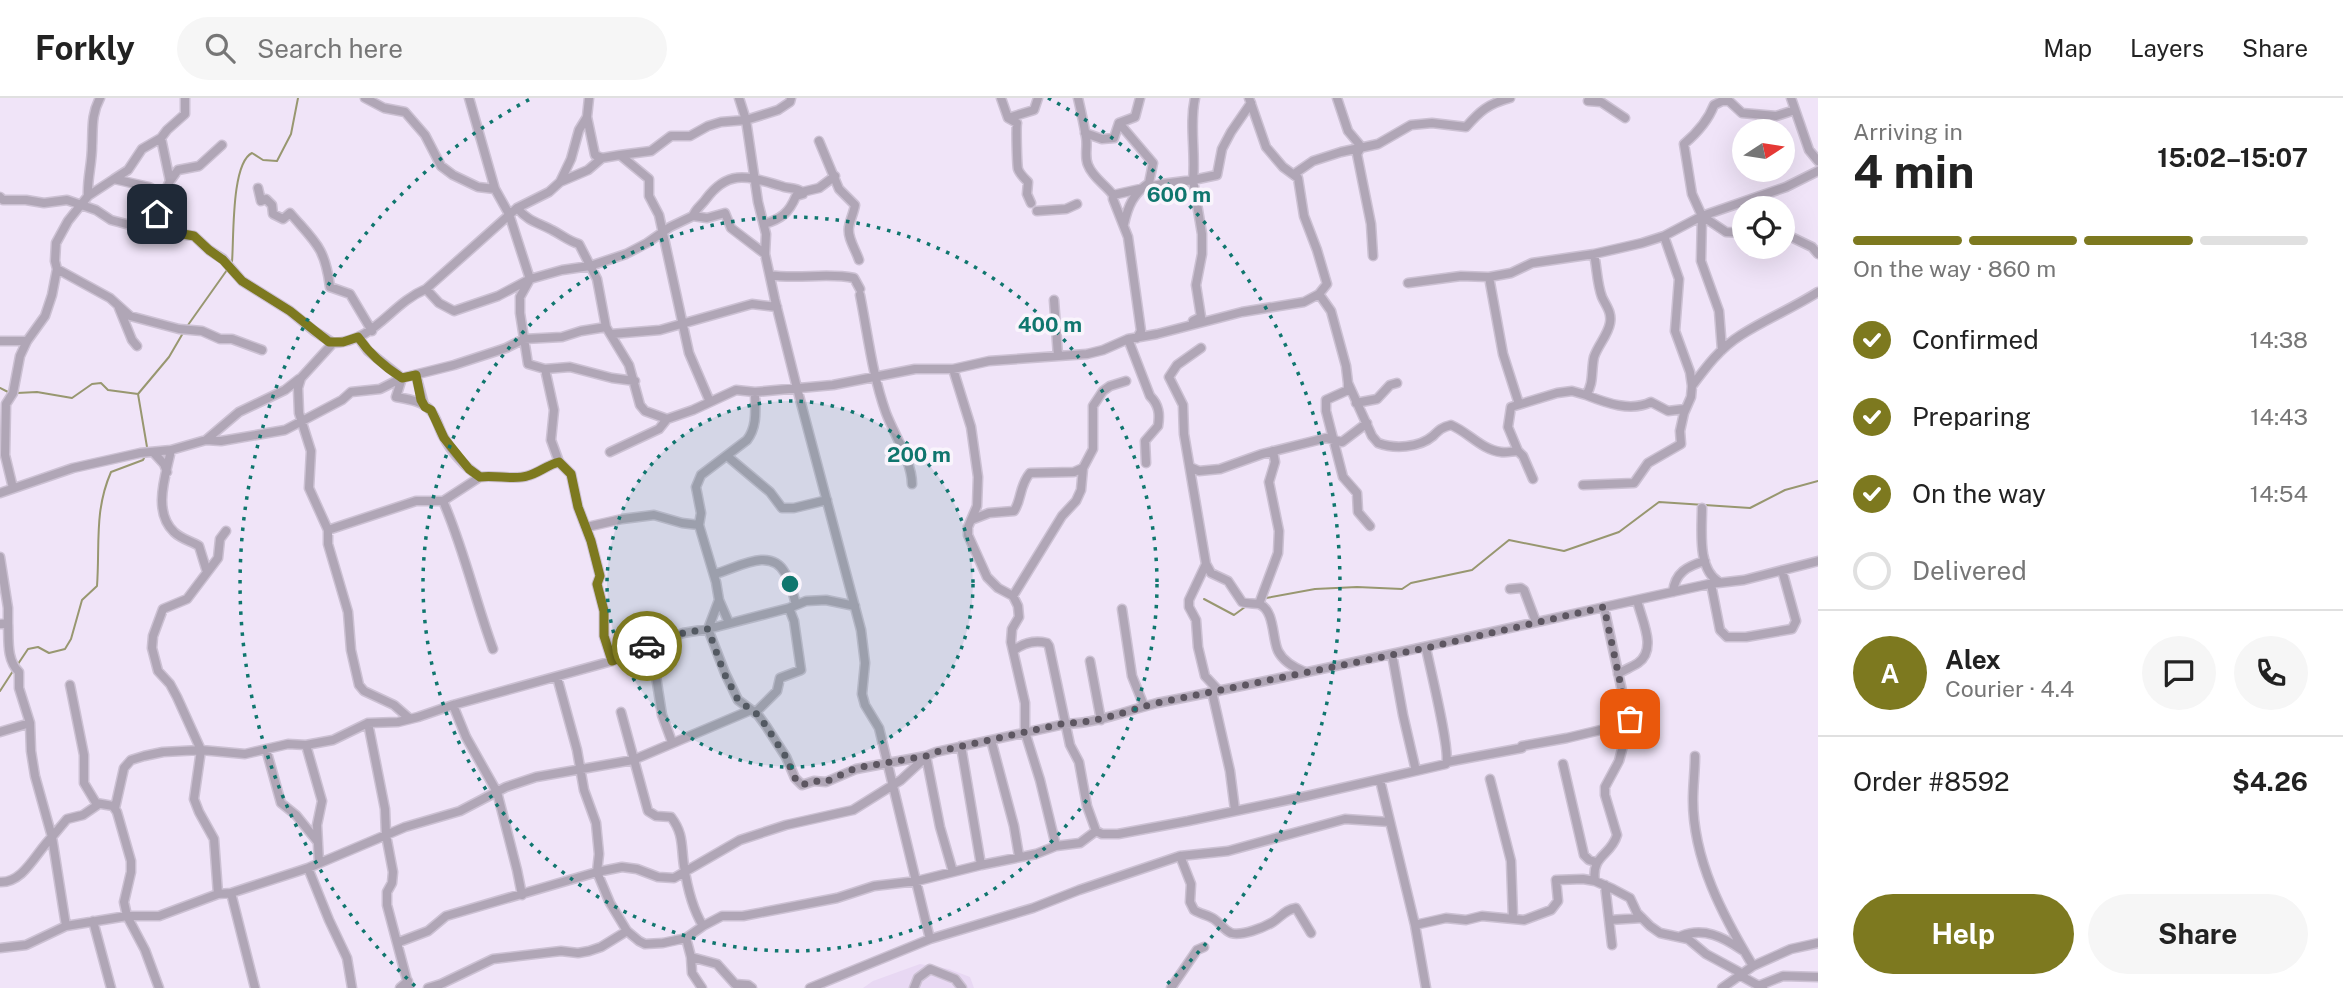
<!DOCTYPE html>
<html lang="en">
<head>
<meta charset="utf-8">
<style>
	body { margin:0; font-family:"Public Sans",sans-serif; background:#f6f6f6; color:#222; height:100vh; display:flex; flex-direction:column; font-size:26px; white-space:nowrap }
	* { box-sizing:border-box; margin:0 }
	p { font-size:23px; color:#767676 }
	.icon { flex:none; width:38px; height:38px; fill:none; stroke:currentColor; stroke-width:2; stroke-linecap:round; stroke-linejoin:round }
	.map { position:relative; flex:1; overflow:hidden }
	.sheet { display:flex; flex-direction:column; background:#fff; width:525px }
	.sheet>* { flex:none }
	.needle { width:46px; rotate:78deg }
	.buttons { position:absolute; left:1732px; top:21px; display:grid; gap:14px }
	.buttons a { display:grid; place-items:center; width:63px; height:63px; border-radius:50%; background:#fff; box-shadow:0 7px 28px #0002; font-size:35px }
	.pin { position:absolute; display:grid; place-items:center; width:60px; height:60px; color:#fff; margin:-30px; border-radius:14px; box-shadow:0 4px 10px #0006 }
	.courier { position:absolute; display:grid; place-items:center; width:70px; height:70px; margin:-35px; border:5px solid #7d791f; border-radius:50%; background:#fff; color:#222; box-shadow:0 2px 9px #0007 }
	.head em { font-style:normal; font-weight:700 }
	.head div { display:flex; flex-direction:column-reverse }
	.head { display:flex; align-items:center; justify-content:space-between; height:119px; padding:0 35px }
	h1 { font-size:46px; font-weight:700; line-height:52px }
	.bar { display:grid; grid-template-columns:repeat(4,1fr); gap:10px 7px; align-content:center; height:84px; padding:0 35px }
	.bar i { height:9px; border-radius:5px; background:#e0e0e0 }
	.bar .active { background:#7d791f }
	.bar p { grid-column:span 4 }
	.line { display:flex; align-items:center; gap:18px; padding:0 35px; border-top:2px solid #e0e0e0 }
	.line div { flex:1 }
	.round { display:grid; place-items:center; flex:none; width:74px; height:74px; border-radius:37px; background:#f6f6f6 }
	ol { padding:0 35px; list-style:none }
	li { display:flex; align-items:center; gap:21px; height:77px }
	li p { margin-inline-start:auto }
	li .icon { padding:7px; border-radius:50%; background:#7d791f; color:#fff; stroke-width:4 }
	li:last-child { color:#767676 }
	li i { width:38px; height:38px; border:4px solid #e0e0e0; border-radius:50% }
	.primary-button { display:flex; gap:14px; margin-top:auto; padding:14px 35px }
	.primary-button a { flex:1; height:80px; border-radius:42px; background:#7d791f; color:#fff; font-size:28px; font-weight:700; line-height:80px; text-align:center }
	.primary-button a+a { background:#f6f6f6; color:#222 }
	header { display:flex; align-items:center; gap:42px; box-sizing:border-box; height:98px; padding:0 35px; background:#fff; border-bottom:2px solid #e0e0e0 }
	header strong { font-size:33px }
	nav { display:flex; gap:38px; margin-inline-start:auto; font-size:24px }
	.search { width:490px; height:63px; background:#f6f6f6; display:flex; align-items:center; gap:18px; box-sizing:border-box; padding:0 24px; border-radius:38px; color:#767676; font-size:26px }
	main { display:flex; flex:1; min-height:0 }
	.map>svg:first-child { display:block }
	.built { fill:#e8d8f3 }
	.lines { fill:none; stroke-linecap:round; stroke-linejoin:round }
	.stream { stroke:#989770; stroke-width:2 }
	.minor-casing { stroke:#ccc1d3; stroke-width:11 }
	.minor { stroke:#b0a6b6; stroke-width:8 }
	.done { stroke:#5d5661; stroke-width:7; stroke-dasharray:0 12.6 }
	.route { stroke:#7d791f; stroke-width:9 }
	.ring { fill:none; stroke:#0f766e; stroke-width:3.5; stroke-dasharray:3.5 7 }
	.centre { fill:#0f766e; stroke:#f9f4fc; stroke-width:3.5 }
	.ring-label { font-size:21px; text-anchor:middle; font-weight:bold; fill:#0f766e; stroke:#f9f4fc; stroke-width:7; stroke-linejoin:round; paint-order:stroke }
</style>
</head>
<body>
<header>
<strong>Forkly</strong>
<div class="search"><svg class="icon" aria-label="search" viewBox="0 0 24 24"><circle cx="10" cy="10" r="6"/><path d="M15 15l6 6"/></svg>Search here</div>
<nav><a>Map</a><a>Layers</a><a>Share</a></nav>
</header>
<main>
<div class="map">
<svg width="1818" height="890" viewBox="0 0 1818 890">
	<rect width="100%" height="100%" fill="#f0e4f8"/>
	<path class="built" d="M920,866L949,871L970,879L974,890H863L873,883Z"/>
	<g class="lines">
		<path class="stream" d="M232,164C234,141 231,65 252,55L263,62L277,63L291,36L298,0
			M188,227L227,172
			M0,290L8,294
			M17,295L37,294L72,300L92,286L101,285L108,292L138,296L169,259L183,235
			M138,296L147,349
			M1266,500L1315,491L1357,489L1402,491L1411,485L1472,472L1509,442L1564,453L1619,434L1659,404L1750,410L1785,392L1818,383
			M1204,501L1234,517L1245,509
			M18,566L28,551L38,549L49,555L65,551L71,541L82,502L97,488C100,447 94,413 111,374L143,362L145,358
			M0,593L13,573"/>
		<defs>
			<path id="minor" d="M365,0L384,10L405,14L425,37L441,68L453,77L478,89L495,91
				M469,0L495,91L509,116L530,181L520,199V215L528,266L545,271L570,269L612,280L635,283
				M739,0L746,22L758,104L766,136L765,156L775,202L797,290L861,532L865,565L862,596L865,607L879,630L930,841
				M1001,0L1008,20L1017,25C1016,29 1017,67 1018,71C1019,75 1025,81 1028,84L1027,96L1031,105
				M1078,0C1081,13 1084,26 1086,39C1088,49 1084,58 1088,67C1093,80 1105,86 1113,97V101L1128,139L1141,233L1137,240
				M1195,0C1189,27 1196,55 1193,82L1217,77L1222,51L1231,34L1251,5
				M1249,0L1266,49L1283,69L1298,80L1304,118L1317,152L1327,186L1319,196L1331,213L1346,268L1348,285L1372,338L1378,345C1394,351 1419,350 1433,338C1439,332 1442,329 1451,327C1468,334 1482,352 1501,354C1506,355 1513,353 1518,353L1508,329L1511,309L1557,295L1572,293L1586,297C1594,286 1591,272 1594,259C1598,247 1608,237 1610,225C1612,214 1606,208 1602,199C1597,186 1597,170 1594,156
				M1337,0L1348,33L1359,46L1360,51L1357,56L1371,126L1373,158
				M1791,0L1809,52L1818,63
				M1588,3L1601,4L1625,20
				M587,19L595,57L602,60L620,57L649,81V98L659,117L689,255L710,304
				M1008,20L1034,12L1038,0
				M1119,25L1153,65L1149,85C1133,96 1128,108 1124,126
				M1085,35L1102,41L1114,40L1119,25L1135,19L1140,0
				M819,43L839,91L855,107C854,114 850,122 849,129C847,140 856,152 859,162
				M620,57L651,53L671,38H690L708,28L721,24L746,22L778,12L790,4L791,0
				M1294,76L1313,63L1341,54L1378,46L1411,27L1432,25L1466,29C1480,13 1488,6 1510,0
				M114,81L128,72L142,51L161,40
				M170,83L178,72L199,68L222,47
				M560,84L588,72L602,60
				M258,90L261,103L266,101L272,107L273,116L283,121L290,115C315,144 325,149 330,189L350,196L372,233
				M1113,97L1162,86L1193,82L1202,136V156L1196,187L1201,219L1193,223
				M88,98L114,81L149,89L164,98
				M0,99L3,102H26L44,105L67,102L96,112L111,122L149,132L194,138L209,152L223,161L242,183L290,213L314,233L333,245
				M517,110C529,124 537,124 552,132C562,137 568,143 579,146L597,181L606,229L629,267L640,307L645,313L667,321L693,312L736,292L755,294L833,287L915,271H953L989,263L1087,256L1103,252L1128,241L1157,236L1242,214L1304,204L1319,196
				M1037,113L1066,111L1077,106
				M693,118C696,110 702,107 706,101C729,70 749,79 781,88C788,91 795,89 802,94L819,90L835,78
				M1702,118L1726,134L1745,135
				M764,126C781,121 789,115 796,98L803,96
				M161,132L157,110L170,83L161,40L167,32L185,16V0
				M1783,135L1812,149L1818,156
				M57,171L110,200L130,218L179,231L202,233L220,241H232L262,252
				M770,177C798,182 826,174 854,180L860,191
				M1489,179L1503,256L1519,306
				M1408,185L1461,178L1489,179L1511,175L1532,165L1594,156L1642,145L1664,138L1702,118L1786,89L1818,73
				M426,191L517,110L549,94L560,84L571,61L579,32L587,19L589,0
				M860,197C868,237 872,276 886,315C894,336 912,364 912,386
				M1054,202L1058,258
				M119,210L132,242L137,248
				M611,236L660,232L752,206L777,209
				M358,239L368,253L402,280L396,299C407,301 423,303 431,313C437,320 439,331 443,338C452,355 465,369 480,379C495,377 515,382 527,378C539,375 547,367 559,364
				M1128,241L1150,298C1159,307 1160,316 1158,328L1145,343L1146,365
				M0,243H27
				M1201,250L1177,267L1169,279L1183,307L1184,336L1206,466L1211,475L1228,483L1242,504C1247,506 1254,505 1259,506C1275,512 1272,541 1278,553C1283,563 1295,570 1305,574
				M1722,252L1719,213L1701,163L1702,118L1692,96L1684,46C1697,35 1708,23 1714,7L1722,3H1729L1742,15L1776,18L1795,12
				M545,271L554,312L551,342L559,364L571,376L578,409L591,443L600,478L597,486L604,513V538L612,563
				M953,271L971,329L978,379L977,408L968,429V437L987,479L998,490L1013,498L1018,508L1019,519L1012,531L1011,544L1025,605V634
				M416,277L424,307
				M1348,285V292L1326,302V313L1343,379L1357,395L1358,414L1370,428
				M1692,288C1706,269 1720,250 1741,237C1766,221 1793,210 1818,194
				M755,294C755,310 758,328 747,342L701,377L696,389L701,415L699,427L716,484L719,502L708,531L725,575L738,602L758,617L766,628L786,659L795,680L802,687L814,683L826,684L856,671L926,658L936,654L1065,626C1099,625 1125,613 1157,605C1342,569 1525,526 1709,486L1744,482L1818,463
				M1586,297C1606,305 1631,314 1651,304L1668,313L1685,311
				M1356,305L1377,301L1390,287L1397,285
				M206,342L239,314L285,292L299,281
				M171,352C166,377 152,413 174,434C181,441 191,443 199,448L207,474
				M1518,353L1523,358L1533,381
				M153,354L164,366L167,374
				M610,354L659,331L667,321
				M727,358L770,394L782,410H794L827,402
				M1190,369L1199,373L1220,371L1262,356L1326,340L1342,344L1367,325
				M1583,387L1634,385L1648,365L1681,346L1680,333L1684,315L1691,299L1692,288L1690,274L1675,233L1679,181L1664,138
				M13,390L5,357L6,306L13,295L20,258L27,243L45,218L52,197L57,171L55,163L56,145L68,123L88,98C87,81 92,66 92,48C93,30 91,17 100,0
				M0,395L73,370L140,355L171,352L206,342L221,343L285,332L342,302L351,294L380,291L402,280L454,267L506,250L524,241L562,239L581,233L606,229
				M443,403C464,451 475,502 493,551
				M1702,410C1702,432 1697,471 1719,484
				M971,422L989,415L1014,413C1022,401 1019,388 1030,375L1074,374L1083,370L1093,351V308L1103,293L1110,288L1126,283
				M587,429L622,421L654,417L682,425L699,427
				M328,432L416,403H443L480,379
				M0,459L8,510V525L0,526
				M1206,466L1189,502V509L1196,522L1198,549L1205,578L1219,593
				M714,476C734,472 770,447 785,475C791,484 793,496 796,507
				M1711,486L1720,532L1727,539H1746L1792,531L1796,523L1782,472
				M1510,491L1521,490L1524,492L1536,524
				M1673,494C1675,475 1687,468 1705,463
				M1013,498L1062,418L1076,403L1081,392L1083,370
				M719,502L729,525
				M1259,506L1278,455L1279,433L1269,384L1275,364L1273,353
				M1122,511L1132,578L1144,608
				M651,546L662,617L672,644
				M1013,553C1023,545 1035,542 1047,545L1049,548L1070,647L1079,664L1087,708L1096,733
				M1392,556L1403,617L1416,673
				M1090,563L1101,622
				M1618,576C1624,572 1632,569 1638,565C1658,551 1641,521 1637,502
				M557,579L577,652L584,692L596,725L599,756L597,774L610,805L627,833L639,843L645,846L663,845L686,840
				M70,587L84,657V685L96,705L113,708L117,714L131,763V774L124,804L127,818L145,852L159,890
				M1212,594L1230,673L1235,712
				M453,607L466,639L497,694L517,772L522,797
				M621,614L648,713L656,718L671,719C684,736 681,748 684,768C687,788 692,810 703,828L686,840L691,859L692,875L702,890
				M755,615L777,593L780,580L801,572L794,523L789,510
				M410,621L394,607L364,593L359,587L351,552L348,514L328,446V432L309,390L311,353L299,315L298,290L301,280L333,245C376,243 390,206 426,191L439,205L454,213L498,198L530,181L562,172L590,168L626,156L647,145L670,129L693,118L707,120L725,115L731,130L765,156
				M368,625L385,711L386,737L393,774L392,785L387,794V807L409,890
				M0,634L30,625
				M1025,634L1040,682L1056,748
				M991,642L1014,728L1019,758
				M306,647L322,703L317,727L319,765
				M961,648L981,767L1036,756L1056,748L1080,745L1096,733L1102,736H1118L1188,723L1307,698L1446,666C1451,654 1430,570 1426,550
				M1522,648L1567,640L1630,625
				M266,651L281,705L296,717L317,743
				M926,658L940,729L953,774
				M1695,658C1695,673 1693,687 1693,702C1693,762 1723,818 1753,868
				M1447,664L1522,650
				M1563,666L1584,757L1589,762L1596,764
				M1490,681L1511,763L1513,820
				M1380,682L1415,827L1426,890
				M115,710L124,670L131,662L144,658L163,654L201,652L245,656L288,646L306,647L333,642L368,625L398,624L418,619L453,607L612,563L683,535L708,531L789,510L806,503L826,502L855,508
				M1180,758L1191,786L1190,804L1194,812C1200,816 1208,817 1214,821C1220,825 1224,832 1231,835C1242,838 1263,830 1273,824C1281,819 1286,811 1296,810L1311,835
				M308,770L329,822L347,860L352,890
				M1595,783C1591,757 1611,758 1617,737L1605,697V689L1619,663L1630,621L1622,593L1604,509
				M0,784C24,785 36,754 52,739L35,678L31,653L30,625L19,590V574C6,562 9,541 8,525
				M1605,787L1612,847
				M231,795L255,890
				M218,796L214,741L199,714L194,701L201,652L177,599L170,586L158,573L152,550L153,538L163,511L187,501L218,460L220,441L226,433
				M1609,822L1642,820
				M93,823L111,890
				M1415,827L1446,820L1466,822L1482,818L1524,822L1551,812L1558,803L1556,782L1583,781L1595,783L1613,791L1630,800L1637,815L1650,828L1660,835L1688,841L1706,856L1743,876
				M66,828L52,739L67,721L83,717L99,706
				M703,828L722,818H743L837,800L874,788L917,783L981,767
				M1681,838C1704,829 1723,839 1742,852
				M399,844L428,833L446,818L597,774L622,769L637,771L658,779L674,780L740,742L786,727L853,712L901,682L927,658
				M0,850L26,847L66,828L127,818H159L218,796L231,795L308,770L405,729L460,713L506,689L536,679L633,662L751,612
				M691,859L717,866L735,886L748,887L752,890
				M1741,878L1763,890
				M1758,888L1783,878L1818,879
				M400,890L408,883
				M428,890L441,886L493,861L561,853L578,855L589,853L601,849L627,833
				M810,890L930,841L1033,810L1079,792L1180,758L1228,753L1345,721L1390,724
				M914,890L918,880L930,871L955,881L962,890
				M1171,890L1197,852L1204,849
				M1722,890L1753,868L1791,851L1818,845"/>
		</defs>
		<use href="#minor" class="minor-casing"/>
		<use href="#minor" class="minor"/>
	</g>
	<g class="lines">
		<path class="done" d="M647,548L683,535L708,531L724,575L738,602L758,617L766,628L786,659L795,680L802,687L814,683L825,684L856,670L926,658L936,654L1066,625C1099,625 1125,613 1157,605L1426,550L1604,509L1622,593L1630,621"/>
		<path class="route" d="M157,116L161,132L194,138L209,152L223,162L242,183L290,213L329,244H343L358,239C369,255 386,270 402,280L416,277L421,302L425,309L431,312L444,340L469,371L480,379C495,377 515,382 527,378C539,375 547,367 559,364L571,376L578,409L591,443L600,478L597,486L604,513V538L612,563L647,548"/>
	</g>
	<circle cx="790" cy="486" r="183" fill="#0f766e" fill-opacity=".12"/>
	<g class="ring">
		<circle cx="790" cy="486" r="183"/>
		<circle cx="790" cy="486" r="367"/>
		<path d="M415 888A550 550 0 0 1 532 0M1048 0A550 550 0 0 1 1165 888"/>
	</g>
	<circle cx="790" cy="486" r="10" class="centre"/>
	<g class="ring-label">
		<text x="1179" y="104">600 m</text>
		<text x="1050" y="234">400 m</text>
		<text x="919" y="364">200 m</text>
	</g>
</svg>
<div class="buttons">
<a><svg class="needle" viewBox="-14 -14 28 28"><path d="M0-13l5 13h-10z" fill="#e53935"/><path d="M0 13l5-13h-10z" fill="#767676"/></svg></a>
<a><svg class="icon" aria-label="locate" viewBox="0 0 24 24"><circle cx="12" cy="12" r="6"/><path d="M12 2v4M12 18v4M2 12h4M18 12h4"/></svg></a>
</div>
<div class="pin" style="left:1630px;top:621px;background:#ea580c"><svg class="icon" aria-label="bag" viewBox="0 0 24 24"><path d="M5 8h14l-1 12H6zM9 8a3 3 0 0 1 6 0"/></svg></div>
<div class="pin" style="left:157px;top:116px;background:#1f2937"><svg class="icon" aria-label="home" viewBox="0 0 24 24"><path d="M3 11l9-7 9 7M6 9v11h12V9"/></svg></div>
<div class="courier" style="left:647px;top:548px"><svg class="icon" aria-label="car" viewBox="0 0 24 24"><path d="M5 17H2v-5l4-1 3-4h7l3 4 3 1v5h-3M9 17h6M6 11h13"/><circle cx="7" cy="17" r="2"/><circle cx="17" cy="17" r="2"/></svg></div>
</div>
<section class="sheet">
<div class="head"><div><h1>4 min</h1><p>Arriving in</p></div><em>15:02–15:07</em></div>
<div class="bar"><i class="active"></i><i class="active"></i><i class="active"></i><i></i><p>On the way · 860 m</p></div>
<ol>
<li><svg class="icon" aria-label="check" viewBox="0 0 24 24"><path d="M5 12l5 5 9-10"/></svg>Confirmed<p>14:38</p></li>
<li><svg class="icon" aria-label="check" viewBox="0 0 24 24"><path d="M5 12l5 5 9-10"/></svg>Preparing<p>14:43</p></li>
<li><svg class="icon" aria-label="check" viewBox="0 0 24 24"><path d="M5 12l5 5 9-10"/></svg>On the way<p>14:54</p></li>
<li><i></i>Delivered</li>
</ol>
<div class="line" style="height:126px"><b class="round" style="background:#7d791f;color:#fff">A</b><div><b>Alex</b><p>Courier · 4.4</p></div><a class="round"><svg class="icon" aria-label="chat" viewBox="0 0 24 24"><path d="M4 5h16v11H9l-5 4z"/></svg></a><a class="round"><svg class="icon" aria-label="phone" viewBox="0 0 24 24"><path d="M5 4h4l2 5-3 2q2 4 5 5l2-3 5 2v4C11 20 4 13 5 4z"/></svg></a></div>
<div class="line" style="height:91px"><div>Order #8592</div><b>$4.26</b></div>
<div class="primary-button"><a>Help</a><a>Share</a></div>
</section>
</main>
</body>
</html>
